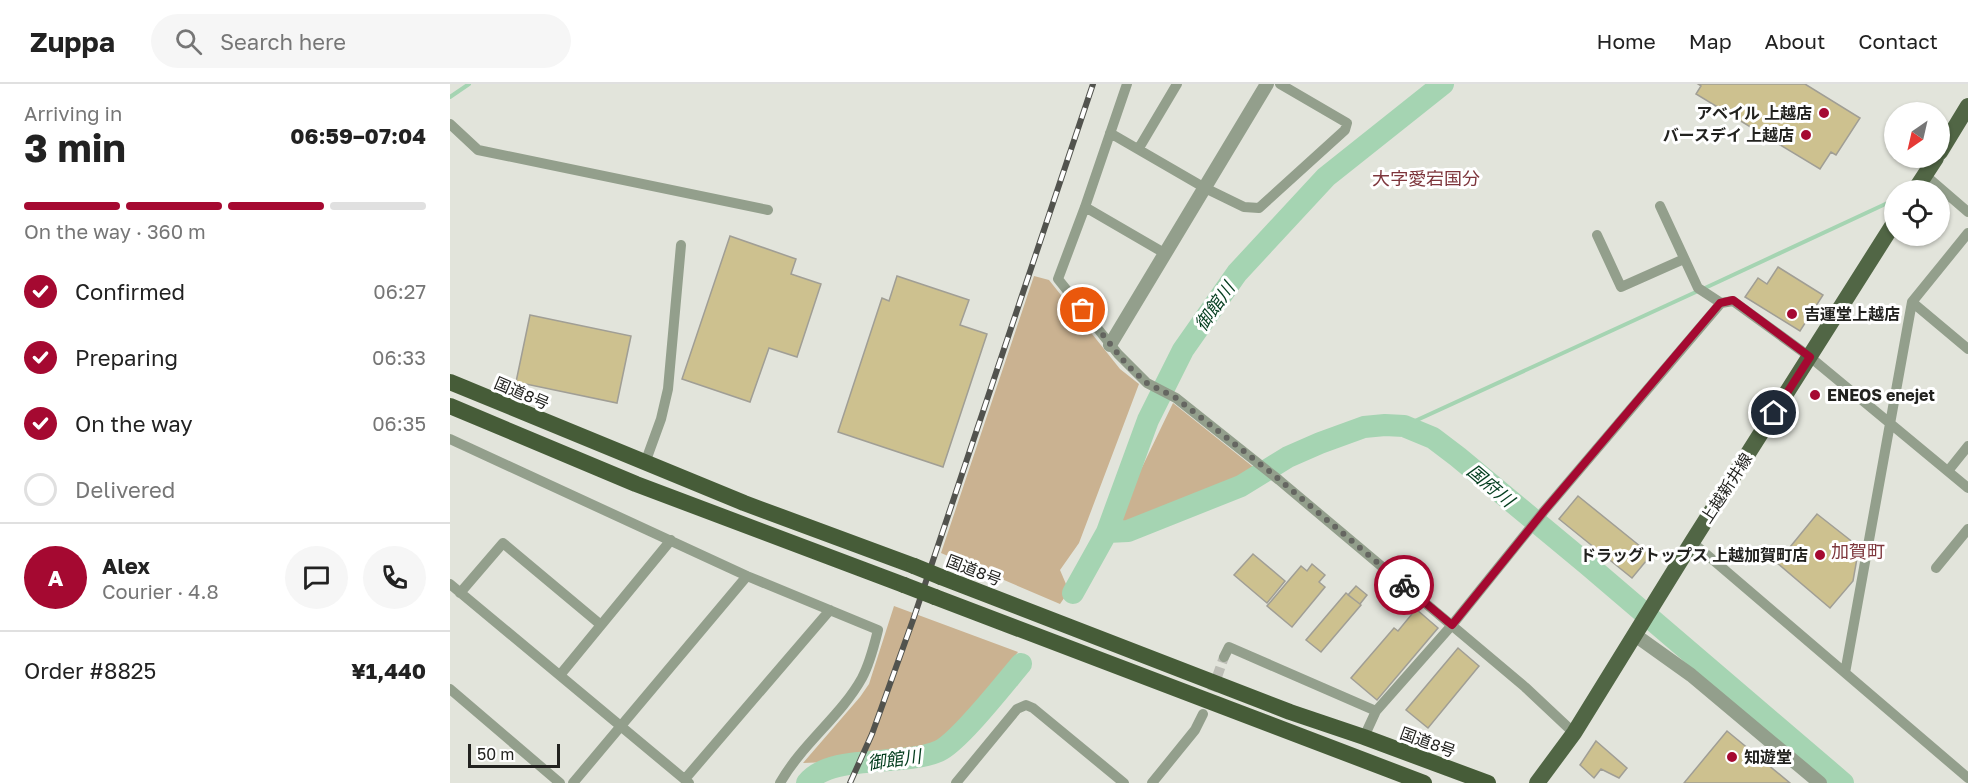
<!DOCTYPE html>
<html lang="en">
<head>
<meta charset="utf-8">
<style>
	body { margin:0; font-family:"Golos Text","Noto Sans JP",sans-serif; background:#f6f6f6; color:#222; height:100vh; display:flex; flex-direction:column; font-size:22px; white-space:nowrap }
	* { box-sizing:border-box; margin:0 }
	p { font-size:20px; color:#767676 }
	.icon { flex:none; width:33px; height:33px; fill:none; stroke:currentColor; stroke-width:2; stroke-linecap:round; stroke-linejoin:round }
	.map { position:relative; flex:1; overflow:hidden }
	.sheet { display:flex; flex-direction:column; background:#fff; width:450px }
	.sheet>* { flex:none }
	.needle { width:39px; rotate:214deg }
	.controls { position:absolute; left:1434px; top:18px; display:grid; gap:12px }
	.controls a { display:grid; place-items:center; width:66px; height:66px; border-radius:50%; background:#fff; box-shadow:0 2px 4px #0004; font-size:30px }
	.scale { position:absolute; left:18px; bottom:15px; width:92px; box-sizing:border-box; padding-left:6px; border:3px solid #22221f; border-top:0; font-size:16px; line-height:21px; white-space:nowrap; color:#22221f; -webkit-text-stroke:4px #fff; paint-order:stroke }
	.pin { position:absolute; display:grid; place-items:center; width:51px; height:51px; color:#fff; margin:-26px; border:3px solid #fff; border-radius:50%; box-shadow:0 2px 6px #0007 }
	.courier { position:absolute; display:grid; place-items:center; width:60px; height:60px; margin:-30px; border:4px solid #a50931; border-radius:50%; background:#fff; color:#222; box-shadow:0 2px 8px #0007 }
	.overview em { font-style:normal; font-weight:700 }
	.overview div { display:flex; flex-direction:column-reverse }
	.overview { display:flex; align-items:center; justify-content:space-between; height:102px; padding:0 24px }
	h1 { font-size:39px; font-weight:700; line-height:45px }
	.bar { display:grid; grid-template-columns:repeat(4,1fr); gap:9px 6px; align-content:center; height:72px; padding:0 24px }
	.bar i { height:8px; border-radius:4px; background:#e0e0e0 }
	.bar .current { background:#a50931 }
	.bar p { grid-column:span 4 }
	.line { display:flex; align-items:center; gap:15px; padding:0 24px; border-top:2px solid #e0e0e0 }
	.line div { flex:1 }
	.round { display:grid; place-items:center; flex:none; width:63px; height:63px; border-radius:32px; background:#f6f6f6 }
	ol { padding:0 24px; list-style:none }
	li { display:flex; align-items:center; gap:18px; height:66px }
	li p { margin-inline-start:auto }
	li .icon { padding:6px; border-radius:50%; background:#a50931; color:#fff; stroke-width:4 }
	li:last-child { color:#767676 }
	li i { width:33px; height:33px; border:3px solid #e0e0e0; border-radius:50% }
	header { display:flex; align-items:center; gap:36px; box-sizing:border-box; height:84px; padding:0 30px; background:#fff; border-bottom:2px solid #e0e0e0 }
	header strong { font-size:28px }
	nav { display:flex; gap:33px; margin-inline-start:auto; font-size:21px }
	.search { width:420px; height:54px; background:#f6f6f6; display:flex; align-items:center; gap:15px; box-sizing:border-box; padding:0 21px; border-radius:33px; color:#767676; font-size:22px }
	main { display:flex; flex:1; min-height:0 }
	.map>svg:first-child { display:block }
	.green { fill:#cab291 }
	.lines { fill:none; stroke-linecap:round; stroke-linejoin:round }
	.stream { stroke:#a5d4b2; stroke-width:4 }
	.river { stroke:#a5d4b2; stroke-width:22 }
	.building { fill:#cdc18f; stroke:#a09e95; stroke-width:1.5 }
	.minor-tunnel { stroke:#bcbdb5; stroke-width:10; stroke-dasharray:10 5; stroke-linecap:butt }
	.minor { stroke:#939f8c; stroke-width:10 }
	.tertiary { stroke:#939f8c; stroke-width:14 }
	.primary { stroke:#516645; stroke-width:16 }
	.trunk { stroke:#465c38; stroke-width:16 }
	.rail-casing { stroke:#52534e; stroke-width:6 }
	.rail { stroke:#fff; stroke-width:4; stroke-dasharray:11; stroke-linecap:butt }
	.trunk-bridge { stroke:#465c38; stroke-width:16 }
	.done { stroke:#656661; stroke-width:6; stroke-dasharray:0 10.8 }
	.route { stroke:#a50931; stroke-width:8 }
	.poi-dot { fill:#a50931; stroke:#fff; stroke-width:2 }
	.labels { text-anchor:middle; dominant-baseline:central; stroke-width:6; stroke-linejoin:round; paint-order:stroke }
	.poi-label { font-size:16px; font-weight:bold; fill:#22221f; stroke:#fff; text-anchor:end }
	.street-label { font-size:16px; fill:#22221f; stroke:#fff }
	.neighbourhood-label { font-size:18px; fill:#7e363c; stroke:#fff }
	.water-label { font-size:18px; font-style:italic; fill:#033d1e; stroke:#fff }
</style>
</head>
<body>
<header>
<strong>Zuppa</strong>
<div class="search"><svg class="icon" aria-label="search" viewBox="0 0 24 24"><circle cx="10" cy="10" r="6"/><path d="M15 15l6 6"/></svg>Search here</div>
<nav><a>Home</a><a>Map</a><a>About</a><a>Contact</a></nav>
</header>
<main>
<section class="sheet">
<div class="overview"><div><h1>3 min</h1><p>Arriving in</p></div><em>06:59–07:04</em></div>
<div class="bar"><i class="current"></i><i class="current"></i><i class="current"></i><i></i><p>On the way · 360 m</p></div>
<ol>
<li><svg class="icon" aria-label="check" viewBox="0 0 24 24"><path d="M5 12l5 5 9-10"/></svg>Confirmed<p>06:27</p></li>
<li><svg class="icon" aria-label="check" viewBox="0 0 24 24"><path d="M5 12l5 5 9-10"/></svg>Preparing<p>06:33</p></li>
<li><svg class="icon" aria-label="check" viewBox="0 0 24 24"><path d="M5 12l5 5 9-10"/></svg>On the way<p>06:35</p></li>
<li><i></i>Delivered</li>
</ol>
<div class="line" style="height:108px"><b class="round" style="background:#a50931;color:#fff">A</b><div><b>Alex</b><p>Courier · 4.8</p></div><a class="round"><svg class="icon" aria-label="chat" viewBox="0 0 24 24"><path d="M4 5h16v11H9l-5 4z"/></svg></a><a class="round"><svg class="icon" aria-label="phone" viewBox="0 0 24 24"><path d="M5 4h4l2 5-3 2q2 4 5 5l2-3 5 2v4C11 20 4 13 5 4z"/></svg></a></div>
<div class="line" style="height:78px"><div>Order #8825</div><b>¥1,440</b></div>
</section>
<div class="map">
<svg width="1518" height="699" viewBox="0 0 1518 699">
	<rect width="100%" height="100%" fill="#e2e4db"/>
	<path class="green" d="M584,192L599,196L670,285L689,300L629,459L610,486L616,500L621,504L610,520L491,469Z
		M723,319L807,386L687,439L678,441L672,440L669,433L671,427Z
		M444,522L568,568L524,623L490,658L465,667L378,678L353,679L410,613L419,600Z"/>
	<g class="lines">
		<path class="stream" d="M0,13L19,0
			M1255,204L1444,116
			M954,342L1248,207"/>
		<path class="river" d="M657,448L678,447L791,402L838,373L870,359L914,343L935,341L954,342L983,354L1008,373L1138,481L1393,699
			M623,509L657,448L698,336L733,266L787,189L876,93L993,0
			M357,699C380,669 453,683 489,667C509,658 554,600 571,580"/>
	</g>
	<path class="building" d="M1248,0H1355L1410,34L1386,71L1381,68L1370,85L1246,10L1251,2Z
		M280,152L346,175L341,190L371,200L347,273L319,264L300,318L232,295Z
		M1328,183L1373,211L1350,247L1295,213L1308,194L1317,200Z
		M447,192L519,216L510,241L537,250L493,383L388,348L432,214L439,217Z
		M80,231L181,252L167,319L66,298Z
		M1128,412L1201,471L1182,494L1109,435Z
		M1367,430L1409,463L1403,497L1380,524L1327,479Z
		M803,470L835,497L817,519L784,491Z
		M862,480L875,491L869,498L875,503L842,543L817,522L851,482L857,487Z
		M906,502L917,511L910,520L898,511Z
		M896,509L911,521L871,568L856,556Z
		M966,525L988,544L927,616L901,594L944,544L948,547Z
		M1008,564L1029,582L978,644L956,626Z
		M1277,647L1340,699H1234Z
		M1146,657L1177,684L1169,694L1151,685L1144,694L1130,681Z"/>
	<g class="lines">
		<path class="minor-tunnel" d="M757,621L774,573"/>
		<path class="minor" d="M677,0L635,123L608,195L668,270L697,299L726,314L829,396L1075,603L1124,649
			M0,40L28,66L318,126
			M660,49L755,104L794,123L809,124L895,46L897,39L830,0
			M689,64L727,0
			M1475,91L1518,128
			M1210,122L1248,204L1271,219
			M635,123L716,170
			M1147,151L1171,203L1234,175
			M1462,218L1518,265
			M0,355L297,492L428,546C424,562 420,579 412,594C391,632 352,660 330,699
			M195,379L211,335L218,305L231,161
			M1498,387L1518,362
			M1242,458L1518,694
			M1486,484L1518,445
			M0,500L239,699
			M10,509L53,459L151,541
			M774,573L779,563L926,627
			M1395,589L1462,218L1518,149
			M110,591L221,456
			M0,605L110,699
			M914,653L926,627L1002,541L1094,427L1271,219L1283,217L1360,273L1518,404
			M235,695L380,526
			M123,699L297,492
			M506,699L567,625L576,621L583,624L674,699
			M702,699L745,646L753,630"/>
		<path class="tertiary" d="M660,261L817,0
			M1185,551L1241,591L1370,699"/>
		<path class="primary" d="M1490,68L1518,22
			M1465,106L1486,74
			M1087,699L1124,649L1242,458L1444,139"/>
		<path class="trunk" d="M0,298L294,419L464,482
			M0,322L186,400L454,501
			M491,493L840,628L914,653L1038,699
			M485,513L974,699"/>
		<defs>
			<path id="rail" d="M400,699L422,650L463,536L643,0"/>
		</defs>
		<use href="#rail" class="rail-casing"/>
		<use href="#rail" class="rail"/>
		<path class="trunk-bridge" d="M464,482L491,493
			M454,501L485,513"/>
	</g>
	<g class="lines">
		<path class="done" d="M633,226L677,281L697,299L726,314L819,387L954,501"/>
		<path class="route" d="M954,501L1002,541L1094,427L1270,219L1283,216L1360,273L1324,329"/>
	</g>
	<g class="poi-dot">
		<circle cx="1374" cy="29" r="6"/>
		<circle cx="1356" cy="51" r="6"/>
		<circle cx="1342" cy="230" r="6"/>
		<circle cx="1365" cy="311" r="6"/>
		<circle cx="1370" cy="471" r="6"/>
		<circle cx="1282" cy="673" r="6"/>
	</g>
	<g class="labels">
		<g class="poi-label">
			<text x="1362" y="29">アベイル 上越店</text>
			<text x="1344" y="51">バースデイ 上越店</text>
			<text x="1354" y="230" text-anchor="start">吉運堂上越店</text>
			<text x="1377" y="311" text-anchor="start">ENEOS enejet</text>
			<text x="1358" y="471">ドラッグトップス 上越加賀町店</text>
			<text x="1294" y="673" text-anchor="start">知遊堂</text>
		</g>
		<g class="street-label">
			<text transform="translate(72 309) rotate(23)">国道8号</text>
			<text transform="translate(1276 404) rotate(-57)">上越新井線</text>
			<text transform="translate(524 486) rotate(21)">国道8号</text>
			<text transform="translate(978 658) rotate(20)">国道8号</text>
		</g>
		<g class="neighbourhood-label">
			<text x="976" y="94">大字愛宕国分</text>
			<text x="1408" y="467">加賀町</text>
		</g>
		<g class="water-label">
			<text transform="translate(764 222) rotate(-55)">御館川</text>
			<text transform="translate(1041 401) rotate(40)">国府川</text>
			<text transform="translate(444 675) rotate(-8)">御館川</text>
		</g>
	</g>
</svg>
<div class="controls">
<a><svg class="needle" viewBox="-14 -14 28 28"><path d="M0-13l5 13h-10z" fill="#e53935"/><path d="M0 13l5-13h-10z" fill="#767676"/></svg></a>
<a><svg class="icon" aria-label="locate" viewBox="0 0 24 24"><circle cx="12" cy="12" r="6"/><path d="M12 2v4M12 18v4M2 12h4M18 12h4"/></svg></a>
</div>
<div class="scale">50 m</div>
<div class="pin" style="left:633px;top:226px;background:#ea580c"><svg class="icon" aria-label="bag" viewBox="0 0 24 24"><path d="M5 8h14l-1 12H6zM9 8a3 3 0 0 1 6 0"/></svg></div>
<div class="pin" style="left:1324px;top:329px;background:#1f2937"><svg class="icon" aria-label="home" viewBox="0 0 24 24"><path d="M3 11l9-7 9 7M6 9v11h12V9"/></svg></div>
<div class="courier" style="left:954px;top:501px"><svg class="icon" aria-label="bike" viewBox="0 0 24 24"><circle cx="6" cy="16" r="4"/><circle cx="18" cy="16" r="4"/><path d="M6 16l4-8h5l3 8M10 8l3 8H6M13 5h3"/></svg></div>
</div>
</main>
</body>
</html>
